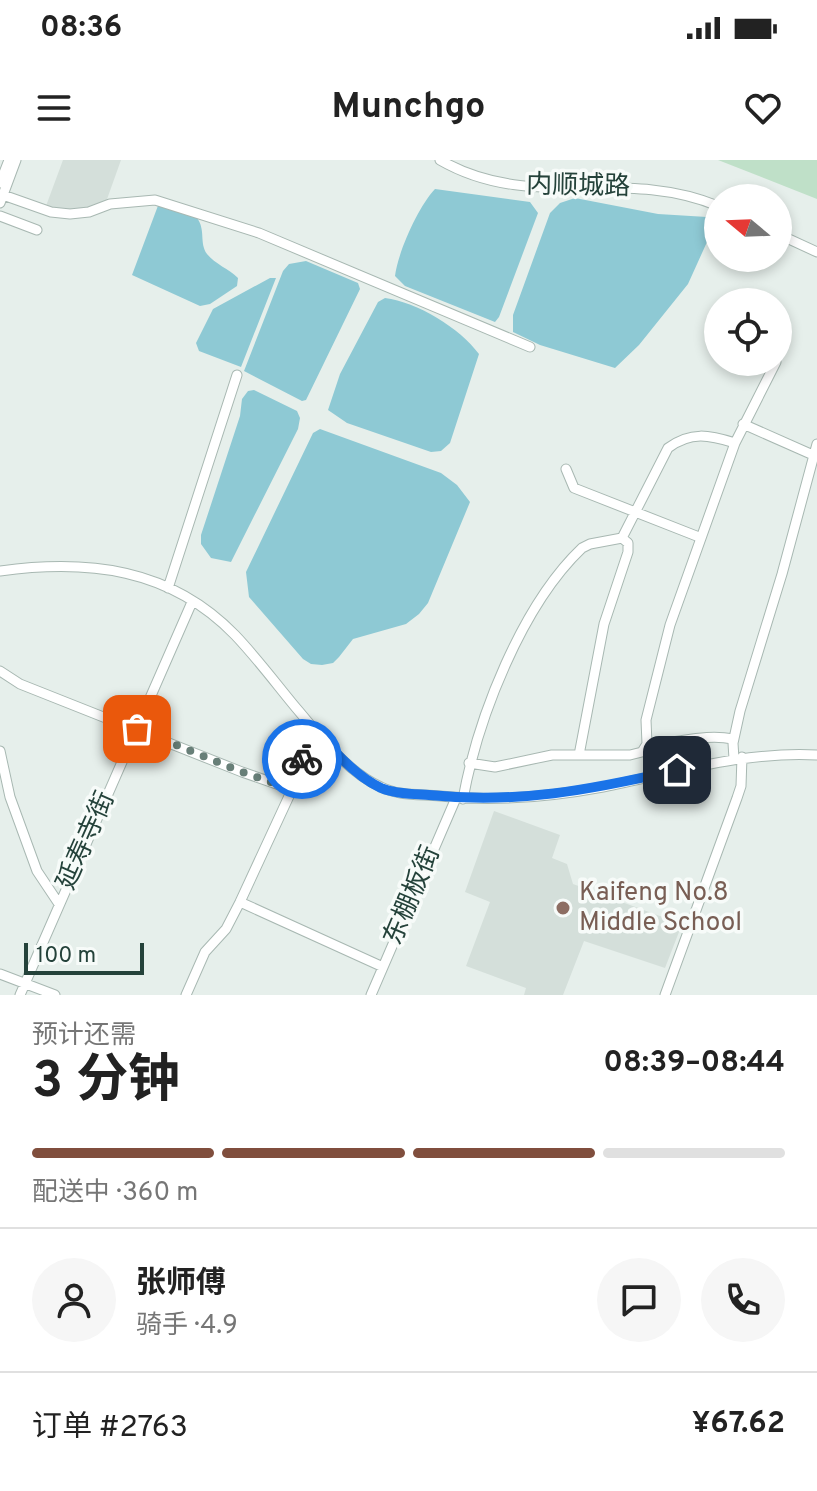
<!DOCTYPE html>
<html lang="zh">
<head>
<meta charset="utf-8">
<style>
	body { margin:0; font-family:Overpass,"Noto Sans SC",sans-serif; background:#f6f6f6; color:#222; height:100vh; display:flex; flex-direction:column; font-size:30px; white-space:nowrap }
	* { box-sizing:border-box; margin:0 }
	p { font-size:26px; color:#767676 }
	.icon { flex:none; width:44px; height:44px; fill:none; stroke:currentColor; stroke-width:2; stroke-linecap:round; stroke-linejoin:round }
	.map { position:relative; height:835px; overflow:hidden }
	.sheet { display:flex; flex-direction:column; background:#fff; flex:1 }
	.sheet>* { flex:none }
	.needle { width:52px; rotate:289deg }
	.buttons { position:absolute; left:704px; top:24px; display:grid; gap:16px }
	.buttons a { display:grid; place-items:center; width:88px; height:88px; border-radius:50%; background:#fff; box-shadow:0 4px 12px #0003; font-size:40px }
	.scale { position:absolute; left:24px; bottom:20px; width:120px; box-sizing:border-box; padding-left:8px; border:4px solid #24423a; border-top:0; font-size:22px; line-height:28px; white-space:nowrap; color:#24423a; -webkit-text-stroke:6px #f7fbf9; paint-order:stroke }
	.pin { position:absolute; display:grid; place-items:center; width:68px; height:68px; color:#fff; margin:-34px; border-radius:16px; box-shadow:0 4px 12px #0006 }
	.courier { position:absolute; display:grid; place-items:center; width:80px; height:80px; margin:-40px; border:6px solid #1a73e8; border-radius:50%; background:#fff; color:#222; box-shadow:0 2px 10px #0007 }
	.headline em { font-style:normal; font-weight:700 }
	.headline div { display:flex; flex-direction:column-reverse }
	.headline { display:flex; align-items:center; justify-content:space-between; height:136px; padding:0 32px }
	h1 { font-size:52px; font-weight:700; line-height:60px }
	.bar { display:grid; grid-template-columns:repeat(4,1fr); gap:12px 8px; align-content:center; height:96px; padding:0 32px }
	.bar i { height:10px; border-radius:6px; background:#e0e0e0 }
	.bar .selected { background:#804e3d }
	.bar p { grid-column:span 4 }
	.line { display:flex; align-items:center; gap:20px; padding:0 32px; border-top:2px solid #e0e0e0 }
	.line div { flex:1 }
	.round { display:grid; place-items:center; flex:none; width:84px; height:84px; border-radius:42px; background:#f6f6f6 }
	.status { display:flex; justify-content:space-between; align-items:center; height:56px; padding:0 40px; background:#fff; direction:ltr }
	.status svg { height:22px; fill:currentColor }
	header { display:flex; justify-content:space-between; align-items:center; height:104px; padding:0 32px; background:#fff; font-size:36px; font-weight:700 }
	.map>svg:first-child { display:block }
	.built { fill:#d4dfda }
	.green { fill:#bfe0c8 }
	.water { fill:#8ec9d4 }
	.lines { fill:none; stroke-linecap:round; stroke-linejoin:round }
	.minor-casing { stroke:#a8b8b2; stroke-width:11 }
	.minor { stroke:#fff; stroke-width:9 }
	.done { stroke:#687f78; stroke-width:8; stroke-dasharray:0 14.4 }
	.route { stroke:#1a73e8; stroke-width:10 }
	.education-dot { fill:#8d6e63; stroke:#f7fbf9; stroke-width:3 }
	.labels { text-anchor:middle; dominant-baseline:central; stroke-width:7; stroke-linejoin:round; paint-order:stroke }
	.street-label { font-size:26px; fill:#24423a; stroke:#f7fbf9 }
	.education-label { font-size:26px; fill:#785e54; stroke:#f7fbf9; text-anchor:start }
</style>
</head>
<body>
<div class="status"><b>08:36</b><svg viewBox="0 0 49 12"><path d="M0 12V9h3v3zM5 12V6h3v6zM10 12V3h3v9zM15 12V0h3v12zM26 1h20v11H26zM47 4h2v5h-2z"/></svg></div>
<header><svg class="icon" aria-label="menu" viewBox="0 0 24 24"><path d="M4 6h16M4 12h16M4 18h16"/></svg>Munchgo<svg class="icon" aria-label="heart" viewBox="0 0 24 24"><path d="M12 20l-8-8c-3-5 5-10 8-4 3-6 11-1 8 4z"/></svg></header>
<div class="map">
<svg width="817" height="835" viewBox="0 0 817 835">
	<rect width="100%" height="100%" fill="#e6efeb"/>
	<path class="built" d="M63,0H121L106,42L80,50H60L46,46Z
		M494,651L560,675L552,698L567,704L573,724L668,759L670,754L684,759L665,808L584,781L563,835H524L526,828L466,806L490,742L465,732Z"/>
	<path class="green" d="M718,0H817V39Z"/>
	<path class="water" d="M435,29L530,42L538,53L499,157L495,162L405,126L395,116C398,92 418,47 435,29Z
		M575,38L658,54L707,57L711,64L707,82L688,124L639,185L615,208L540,185L513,172V155L550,53L560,43Z
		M159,43L197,58C206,70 199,83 207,94C215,104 229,109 238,118L237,126L210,144L200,146L132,115Z
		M306,101L358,123L360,129L306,240L302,241L244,211L283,111L289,104Z
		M270,118H276L241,207L199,191L196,183L213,149Z
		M385,138C417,142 460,168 479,194L450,283L441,291L431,292L347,263L328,250L340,214L378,142Z
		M254,230L297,251L300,258L298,269L231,402L211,398L201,384V375L240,256L242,239L248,231Z
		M320,269L441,313L457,325L470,342L428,443L419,454L406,464L353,479L339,497L333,503L322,505L311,504L303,499L249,437L246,412L313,273Z"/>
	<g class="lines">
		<defs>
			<path id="minor" d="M440,0C532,53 622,6 718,46
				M0,23L9,0
				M3,35L51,52L70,54L89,52L110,44L155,40L259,73L530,187
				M0,43L16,0
				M0,56L37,70
				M778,74L817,92
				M743,264L813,295
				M566,309L574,328L699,377
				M0,411C88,399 170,408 235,475C257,498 277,525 297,549C321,577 347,612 381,627C398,636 421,634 440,636C495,642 549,637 603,627C674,613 743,591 817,595
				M168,428L237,215
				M0,511L20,524L242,612L291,629
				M647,584L646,560L670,465L735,283
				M0,591L10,637L37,711L59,744
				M579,595L604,464L628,392V383L622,378
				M734,599L733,583L740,551L782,414L817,284
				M469,603L495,607L552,595H630L642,592L647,584C676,584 704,573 733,579
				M463,639C478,557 522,445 582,388L590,384L622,378L668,288C691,271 709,275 735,283L776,202
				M240,742L383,807
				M0,814L55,835
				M20,835L192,442
				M186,835L205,792L226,769L240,742L290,634L313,567
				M371,835L456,638
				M665,835L737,638L741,626L742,597"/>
		</defs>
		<use href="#minor" class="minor-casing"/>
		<use href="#minor" class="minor"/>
	</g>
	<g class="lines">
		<path class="done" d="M137,569L242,612L291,629L302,599"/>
		<path class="route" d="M302,599L313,567C331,589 355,616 381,628C395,634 414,634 429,635C518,644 590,630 677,610"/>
	</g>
	<circle class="education-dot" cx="563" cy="748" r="8"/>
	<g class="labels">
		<g class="street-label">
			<text transform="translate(578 27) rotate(1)">内顺城路</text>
			<text transform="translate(87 681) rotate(-66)">延寿寺街</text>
			<text transform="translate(413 736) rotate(-67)">东棚板街</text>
		</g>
		<g class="education-label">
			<text x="579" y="733">Kaifeng No.8<tspan x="579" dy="30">Middle School</tspan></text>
		</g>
	</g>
</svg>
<div class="buttons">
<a><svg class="needle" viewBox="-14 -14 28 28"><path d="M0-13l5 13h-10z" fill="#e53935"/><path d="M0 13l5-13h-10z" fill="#767676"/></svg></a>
<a><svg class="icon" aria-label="locate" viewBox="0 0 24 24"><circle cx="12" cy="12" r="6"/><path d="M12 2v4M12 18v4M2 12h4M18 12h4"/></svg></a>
</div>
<div class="scale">100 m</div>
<div class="pin" style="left:137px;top:569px;background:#ea580c"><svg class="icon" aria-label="bag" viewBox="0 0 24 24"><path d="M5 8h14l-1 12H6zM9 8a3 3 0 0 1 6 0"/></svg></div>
<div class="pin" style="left:677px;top:610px;background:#1f2937"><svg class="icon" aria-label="home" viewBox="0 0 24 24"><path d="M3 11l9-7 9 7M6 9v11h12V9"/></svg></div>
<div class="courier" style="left:302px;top:599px"><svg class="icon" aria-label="bike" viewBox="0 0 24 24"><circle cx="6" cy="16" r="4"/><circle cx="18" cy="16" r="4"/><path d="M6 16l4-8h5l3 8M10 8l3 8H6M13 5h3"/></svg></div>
</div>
<section class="sheet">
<div class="headline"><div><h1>3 分钟</h1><p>预计还需</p></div><em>08:39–08:44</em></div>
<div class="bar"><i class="selected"></i><i class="selected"></i><i class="selected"></i><i></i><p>配送中 · 360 m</p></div>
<div class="line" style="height:144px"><a class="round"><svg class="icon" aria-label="person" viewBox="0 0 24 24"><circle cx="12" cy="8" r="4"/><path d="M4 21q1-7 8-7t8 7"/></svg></a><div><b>张师傅</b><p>骑手 · 4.9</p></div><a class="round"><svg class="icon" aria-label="chat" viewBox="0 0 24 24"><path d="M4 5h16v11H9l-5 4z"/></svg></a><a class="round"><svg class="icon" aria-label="phone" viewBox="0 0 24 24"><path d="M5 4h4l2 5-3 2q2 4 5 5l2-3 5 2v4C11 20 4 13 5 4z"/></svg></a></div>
<div class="line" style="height:104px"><div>订单 #2763</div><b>¥67.62</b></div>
</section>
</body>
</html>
